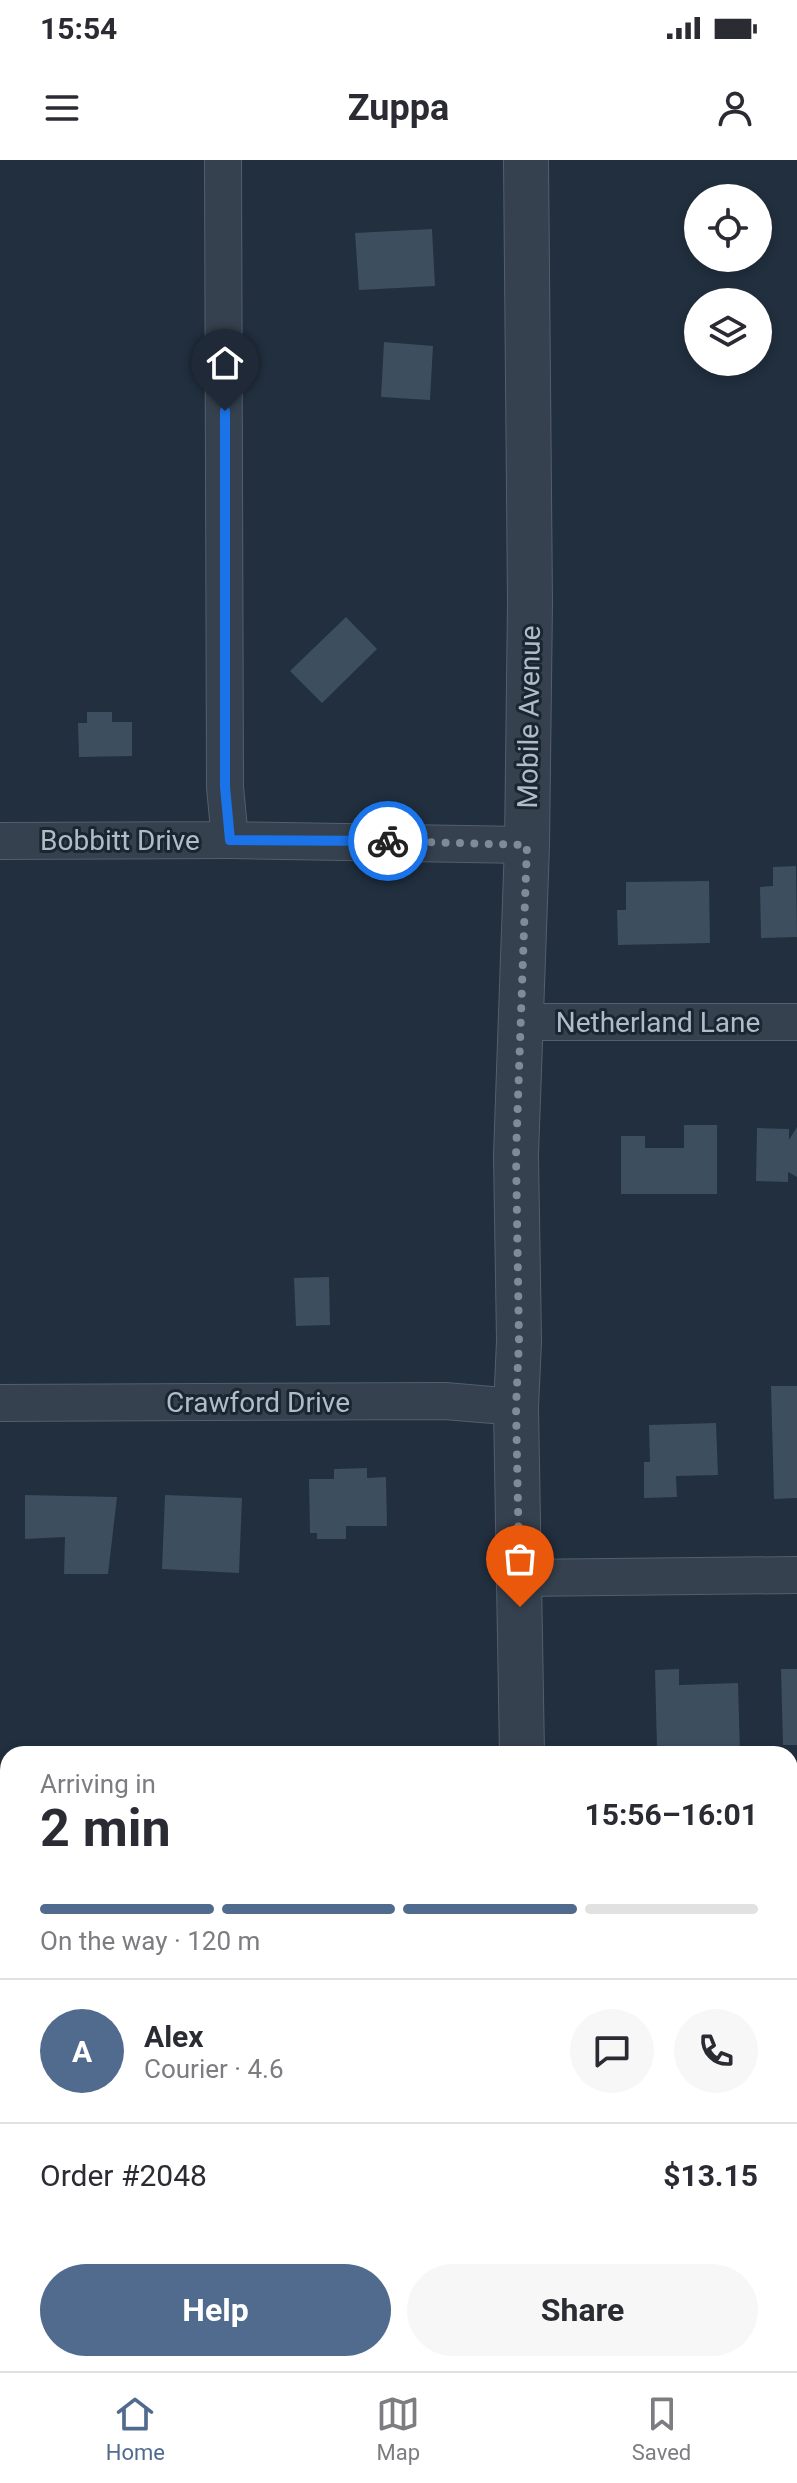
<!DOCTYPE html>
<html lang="en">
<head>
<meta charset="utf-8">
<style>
	body { margin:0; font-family:Roboto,sans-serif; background:#f7f7f7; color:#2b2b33; height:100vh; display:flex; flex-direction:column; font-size:30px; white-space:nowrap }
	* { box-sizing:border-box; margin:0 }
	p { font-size:26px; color:#7c7c81 }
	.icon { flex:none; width:44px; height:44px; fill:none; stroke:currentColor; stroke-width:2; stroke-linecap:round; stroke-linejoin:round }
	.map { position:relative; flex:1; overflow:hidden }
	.panel { position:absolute; left:0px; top:1586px; width:798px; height:626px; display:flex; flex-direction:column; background:#fff; border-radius:24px 24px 0 0; box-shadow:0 4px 12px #0003 }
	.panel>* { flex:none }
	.tools { position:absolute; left:684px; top:24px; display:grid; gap:16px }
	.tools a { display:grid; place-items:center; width:88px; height:88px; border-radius:50%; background:#fff; box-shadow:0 4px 12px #0003; font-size:40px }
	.pin { position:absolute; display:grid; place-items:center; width:68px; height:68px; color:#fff; margin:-82px -34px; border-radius:50% 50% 50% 0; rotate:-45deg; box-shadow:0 0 8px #0007 }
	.pin .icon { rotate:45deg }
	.courier { position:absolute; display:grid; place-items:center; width:80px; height:80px; margin:-40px; border:6px solid #1a73e8; border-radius:50%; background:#fff; color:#222; box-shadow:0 2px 10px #0007 }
	.head em { font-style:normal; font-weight:700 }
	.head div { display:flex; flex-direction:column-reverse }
	.head { display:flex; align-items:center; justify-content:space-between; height:136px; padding:0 40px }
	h1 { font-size:52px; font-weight:700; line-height:60px }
	.bar { display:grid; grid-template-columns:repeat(4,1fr); gap:12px 8px; align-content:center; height:96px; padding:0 40px }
	.bar i { height:10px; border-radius:6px; background:#e1e1e2 }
	.bar .current { background:#516b8f }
	.bar p { grid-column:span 4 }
	.line { display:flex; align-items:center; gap:20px; padding:0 40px; border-top:2px solid #e1e1e2 }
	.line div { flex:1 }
	.round { display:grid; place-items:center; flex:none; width:84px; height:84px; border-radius:42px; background:#f7f7f7 }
	.cta { display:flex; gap:16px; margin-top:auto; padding:16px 40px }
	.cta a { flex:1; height:92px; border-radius:48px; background:#516b8f; color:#fff; font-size:32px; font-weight:700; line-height:92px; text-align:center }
	.cta a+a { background:#f7f7f7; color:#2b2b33 }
	.status { display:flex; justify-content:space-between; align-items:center; height:56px; padding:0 40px; background:#fff; direction:ltr }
	.status svg { height:22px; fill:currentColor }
	header { display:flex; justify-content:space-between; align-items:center; height:104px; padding:0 40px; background:#fff; font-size:36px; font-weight:700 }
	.tabs { display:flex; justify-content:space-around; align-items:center; height:112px; border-top:2px solid #e1e1e2; background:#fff; font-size:22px; color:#7c7c81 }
	.tabs a { display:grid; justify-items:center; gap:4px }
	.tabs .current { color:#516b8f }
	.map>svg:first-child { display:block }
	.building { fill:#3d4e5e }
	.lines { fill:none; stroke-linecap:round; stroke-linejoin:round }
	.minor-casing { stroke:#535f6c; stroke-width:38 }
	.tertiary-casing { stroke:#535f6c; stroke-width:46 }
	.minor { stroke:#35414e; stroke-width:36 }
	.tertiary { stroke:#35414e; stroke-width:44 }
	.done { stroke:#7f8b98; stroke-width:8; stroke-dasharray:0 14.4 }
	.route { stroke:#1a73e8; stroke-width:10 }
	.labels { text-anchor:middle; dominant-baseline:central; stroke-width:6; stroke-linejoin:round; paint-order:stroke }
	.street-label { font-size:28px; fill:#b1bcc9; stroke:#1b2633 }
</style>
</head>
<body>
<div class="status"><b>15:54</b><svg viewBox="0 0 49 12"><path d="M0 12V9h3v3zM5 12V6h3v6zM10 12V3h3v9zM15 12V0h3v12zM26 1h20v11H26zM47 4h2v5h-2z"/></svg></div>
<header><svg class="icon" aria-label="menu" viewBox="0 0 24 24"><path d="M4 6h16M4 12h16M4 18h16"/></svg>Zuppa<svg class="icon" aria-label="person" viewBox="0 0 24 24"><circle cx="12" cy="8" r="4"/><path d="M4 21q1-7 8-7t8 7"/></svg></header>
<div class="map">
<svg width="797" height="2211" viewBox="0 0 797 2211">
	<rect width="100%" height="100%" fill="#212f3e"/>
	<path class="building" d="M432,69L435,126L359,130L355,73Z
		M384,182L433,186L430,240L381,237Z
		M346,457L377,489L322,543L290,511Z
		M87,552H112V562H132V596L79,597L78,563H87Z
		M796,706L797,777L761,778L760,727L773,726V707Z
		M709,721L710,783L618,785L617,750H626V722Z
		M684,965H717V1034H621V976H645V988H684Z
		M797,967V1017L788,1012V1022L756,1021L757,968L789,969V980Z
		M329,1117L330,1165L296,1166L294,1118Z
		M771,1226H797V1338L774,1339Z
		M716,1263L718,1315L676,1316L677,1337L644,1338V1302H650L649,1265Z
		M367,1308V1318L386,1317L387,1366H346V1379H317V1373H310L309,1319H334V1309Z
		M25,1335L117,1337L108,1414H64L65,1377L25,1379Z
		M165,1335L242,1338L239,1413L162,1409Z
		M679,1509V1525L738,1523L740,1594H679L678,1588H657L655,1510Z
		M781,1509H797V1585H783Z
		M0,1815H8V1853H0Z
		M790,2022H797V2079H790Z"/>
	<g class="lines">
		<defs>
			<path id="minor" d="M223,0L225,627L230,680
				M0,681L230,680L527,685
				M520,862H797
				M0,1243L445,1241L516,1247
				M519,1418L797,1415
				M790,1920L797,1919
				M0,1924H8"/>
			<path id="tertiary" d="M522,1594L516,1247L519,1181L516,995L527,685L530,443L526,0
				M524,2204V2211"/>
		</defs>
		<use href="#minor" class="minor-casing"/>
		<use href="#tertiary" class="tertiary-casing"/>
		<use href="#minor" class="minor"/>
		<use href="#tertiary" class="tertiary"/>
	</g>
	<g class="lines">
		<path class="done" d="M388,681L527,685L516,995L519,1181L516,1247L520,1447"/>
		<path class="route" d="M225,251V627L230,680L388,681"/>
	</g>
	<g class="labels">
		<g class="street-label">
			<text transform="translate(529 557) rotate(-89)">Mobile Avenue</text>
			<text x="120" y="680">Bobbitt Drive</text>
			<text x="658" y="862">Netherland Lane</text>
			<text x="258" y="1242">Crawford Drive</text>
		</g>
	</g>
</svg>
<div class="tools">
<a><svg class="icon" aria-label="locate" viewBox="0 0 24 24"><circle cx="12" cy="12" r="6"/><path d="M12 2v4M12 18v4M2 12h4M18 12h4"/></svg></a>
<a><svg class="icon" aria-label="layers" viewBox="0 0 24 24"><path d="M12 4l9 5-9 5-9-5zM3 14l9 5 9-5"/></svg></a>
</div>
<div class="pin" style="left:520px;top:1447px;background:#ea580c"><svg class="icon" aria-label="bag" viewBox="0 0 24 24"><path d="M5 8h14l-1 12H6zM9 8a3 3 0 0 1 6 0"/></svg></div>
<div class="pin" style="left:225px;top:251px;background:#1f2937"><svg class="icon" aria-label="home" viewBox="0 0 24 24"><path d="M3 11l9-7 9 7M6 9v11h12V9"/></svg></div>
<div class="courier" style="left:388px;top:681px"><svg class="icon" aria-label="bike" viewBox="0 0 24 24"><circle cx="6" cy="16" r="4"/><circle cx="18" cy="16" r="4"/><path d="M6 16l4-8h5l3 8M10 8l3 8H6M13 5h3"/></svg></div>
<section class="panel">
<div class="head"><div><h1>2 min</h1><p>Arriving in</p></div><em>15:56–16:01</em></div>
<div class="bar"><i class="current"></i><i class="current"></i><i class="current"></i><i></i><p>On the way · 120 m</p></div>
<div class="line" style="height:144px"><b class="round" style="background:#516b8f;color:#fff">A</b><div><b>Alex</b><p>Courier · 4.6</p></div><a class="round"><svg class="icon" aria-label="chat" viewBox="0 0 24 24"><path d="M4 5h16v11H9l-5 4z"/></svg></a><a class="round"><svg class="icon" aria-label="phone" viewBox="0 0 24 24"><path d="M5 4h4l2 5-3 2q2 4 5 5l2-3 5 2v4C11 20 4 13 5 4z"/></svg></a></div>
<div class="line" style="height:104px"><div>Order #2048</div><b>$13.15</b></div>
<div class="cta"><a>Help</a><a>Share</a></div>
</section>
</div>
<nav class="tabs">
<a class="current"><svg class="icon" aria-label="home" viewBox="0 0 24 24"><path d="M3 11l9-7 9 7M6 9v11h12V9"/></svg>Home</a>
<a><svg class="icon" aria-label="map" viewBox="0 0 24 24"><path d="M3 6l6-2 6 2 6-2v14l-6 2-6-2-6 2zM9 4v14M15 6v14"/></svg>Map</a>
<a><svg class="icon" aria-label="saved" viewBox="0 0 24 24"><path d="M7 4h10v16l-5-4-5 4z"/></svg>Saved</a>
</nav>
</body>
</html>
